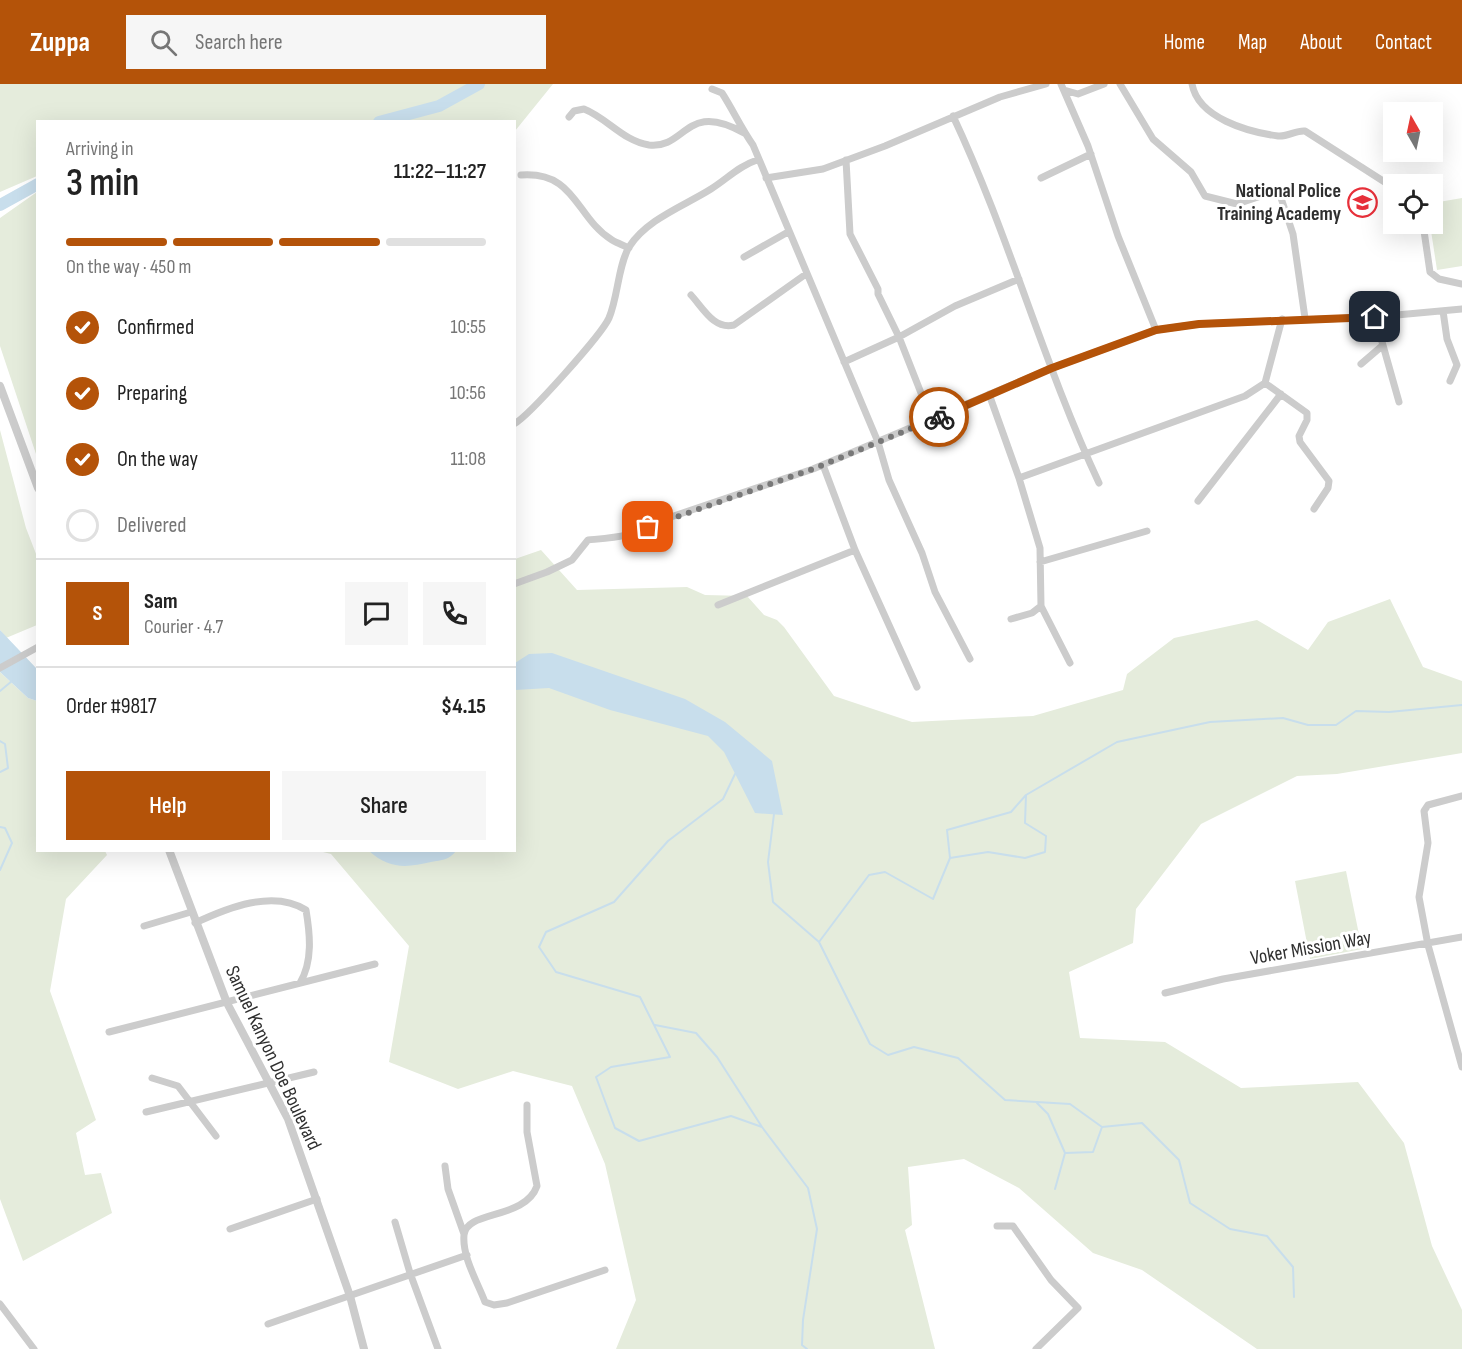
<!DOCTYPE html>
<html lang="en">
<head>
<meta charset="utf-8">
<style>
	body { margin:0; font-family:"Sofia Sans Condensed",sans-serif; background:#f6f6f6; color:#222; height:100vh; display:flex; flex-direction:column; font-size:22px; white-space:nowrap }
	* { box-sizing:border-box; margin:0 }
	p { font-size:20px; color:#767676 }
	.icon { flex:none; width:33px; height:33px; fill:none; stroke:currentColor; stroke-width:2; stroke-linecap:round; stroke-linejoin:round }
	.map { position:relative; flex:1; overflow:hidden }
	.panel { position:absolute; left:36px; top:36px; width:480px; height:732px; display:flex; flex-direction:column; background:#fff; border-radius:0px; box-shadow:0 6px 24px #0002 }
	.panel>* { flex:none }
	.needle { width:39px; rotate:351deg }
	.tools { position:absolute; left:1383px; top:18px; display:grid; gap:12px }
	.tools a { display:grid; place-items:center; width:60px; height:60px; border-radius:0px; background:#fff; box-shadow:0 6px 24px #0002; font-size:30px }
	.pin { position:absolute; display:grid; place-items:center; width:51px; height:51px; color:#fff; margin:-26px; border-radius:12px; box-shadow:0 3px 9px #0006 }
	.courier { position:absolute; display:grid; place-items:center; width:60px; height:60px; margin:-30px; border:4px solid #b45309; border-radius:50%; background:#fff; color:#222; box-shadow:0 2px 8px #0007 }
	.head em { font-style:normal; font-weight:600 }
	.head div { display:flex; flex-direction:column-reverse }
	.head { display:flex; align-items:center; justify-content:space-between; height:102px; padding:0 30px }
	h1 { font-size:39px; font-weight:600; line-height:45px }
	.bar { display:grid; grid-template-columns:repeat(4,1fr); gap:9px 6px; align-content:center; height:72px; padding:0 30px }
	.bar i { height:8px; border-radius:4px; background:#e0e0e0 }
	.bar .active { background:#b45309 }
	.bar p { grid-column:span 4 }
	.line { display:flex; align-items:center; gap:15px; padding:0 30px; border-top:2px solid #e0e0e0 }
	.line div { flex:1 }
	.round { display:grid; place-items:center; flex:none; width:63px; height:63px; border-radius:0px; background:#f6f6f6 }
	ol { padding:0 30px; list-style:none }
	li { display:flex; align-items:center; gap:18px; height:66px }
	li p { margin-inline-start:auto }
	li .icon { padding:6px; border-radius:50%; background:#b45309; color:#fff; stroke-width:4 }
	li:last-child { color:#767676 }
	li i { width:33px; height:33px; border:3px solid #e0e0e0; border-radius:50% }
	.action { display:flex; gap:12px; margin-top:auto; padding:12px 30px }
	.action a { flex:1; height:69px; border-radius:0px; background:#b45309; color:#fff; font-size:24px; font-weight:600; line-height:69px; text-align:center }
	.action a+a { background:#f6f6f6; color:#222 }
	header { display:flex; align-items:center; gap:36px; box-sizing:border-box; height:84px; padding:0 30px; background:#b45309; color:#fff }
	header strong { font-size:28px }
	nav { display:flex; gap:33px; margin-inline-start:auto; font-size:21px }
	.search { width:420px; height:54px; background:#f6f6f6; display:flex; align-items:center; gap:15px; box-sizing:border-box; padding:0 21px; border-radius:0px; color:#767676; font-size:22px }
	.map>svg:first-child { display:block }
	.green { fill:#e5ecdc }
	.water { fill:#c8deec }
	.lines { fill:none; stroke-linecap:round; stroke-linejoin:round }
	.stream { stroke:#c8deec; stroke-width:2 }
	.river { stroke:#c8deec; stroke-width:12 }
	.minor { stroke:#ccc; stroke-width:7 }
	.tertiary { stroke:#ccc; stroke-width:8 }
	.done { stroke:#787878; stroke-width:6; stroke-dasharray:0 10.8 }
	.route { stroke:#b45309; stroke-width:8 }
	.labels { text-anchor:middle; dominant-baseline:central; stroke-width:6; stroke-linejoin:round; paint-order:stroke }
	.poi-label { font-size:20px; font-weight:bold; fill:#2f2f2f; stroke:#fff; text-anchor:end }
	.street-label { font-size:20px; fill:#2f2f2f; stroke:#fff }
</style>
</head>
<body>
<header>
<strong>Zuppa</strong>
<div class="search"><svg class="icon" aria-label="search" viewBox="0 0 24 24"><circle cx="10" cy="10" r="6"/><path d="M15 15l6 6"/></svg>Search here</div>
<nav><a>Home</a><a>Map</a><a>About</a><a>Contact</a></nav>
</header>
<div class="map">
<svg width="1462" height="1265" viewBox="0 0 1462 1265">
	<rect width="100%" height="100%" fill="#fff"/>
	<path class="green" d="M0,0H553L515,47L514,38H38L37,92L0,108Z
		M37,108H38L37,373L0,262V134Z
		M1462,114V182L1437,186L1430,140H1432L1433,119Z
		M0,346L26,444L38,475L37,541L6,554L0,546Z
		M541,466L577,506L687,503L705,511L747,512L764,531L777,536L784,543L834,612L912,638L1033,632L1123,606L1127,590L1174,554L1257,536L1308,566L1328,538L1390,515L1423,583L1462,597V669L1337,690L1297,692L1201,740L1136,825L1133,859L1069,888L1080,954L1165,958L1241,1004L1358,998L1404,1059L1432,1162L1462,1226V1265H1257L1142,1186L1093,1169L1019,1104L964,1075L908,1083L912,1141L905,1146L935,1265H616L636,1216L605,1080L572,1002L513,987L458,1005L389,978L409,862L331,770L319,767L514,766L515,475Z
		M0,588L28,614L37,617L38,766L105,767L107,771L66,815L50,907L96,1036L76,1049L85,1091L101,1089L112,1129L23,1177L0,1115Z
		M1346,787L1362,865L1310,875L1295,797Z"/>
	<path class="water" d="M0,546L37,585V617L28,614L0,588Z
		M552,569L685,615L725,638L772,677L783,731L755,729L724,668L708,652L610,626L549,604L515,606V579L529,570Z
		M369,767H456C449,776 442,776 431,778C406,784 389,785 369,767Z"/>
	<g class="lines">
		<path class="stream" d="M0,607L12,597
			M0,657L5,660L8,684L0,688
			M735,690L723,715L668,757L614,818L546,848L539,863L556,888L640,913L670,973L611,983L596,993L615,1044L639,1057L731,1032L762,1043L808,1104L817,1145L803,1236L802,1261L807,1265
			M774,730L768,778L773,818L819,858L870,960L888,971L914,963L958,974L1005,1016L1070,1020L1102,1043L1142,1039L1179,1076L1190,1119L1230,1145L1267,1152L1293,1183L1294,1213
			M0,743L5,744L12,759L0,786
			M950,774L988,768L1025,774L1045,768L1046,752L1025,739L1026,711
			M819,858L869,791L885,788L933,815L950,774L947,746L1011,728L1026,711L1117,658L1210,638L1283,634L1308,641H1336L1356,627L1389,628L1462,621
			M655,941L696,949L717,973L762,1043
			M1037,1019L1048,1030L1065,1069L1055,1105
			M1065,1069L1093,1068L1102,1043"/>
		<path class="river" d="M379,38L439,22L479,0
			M0,121L38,100"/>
		<path class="minor" d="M1061,0L1088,62L1118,152L1156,246
			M1120,0L1153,55L1191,88L1205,112L1237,120L1273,108L1280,111L1293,150L1305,234
			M1192,0C1198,34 1248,48 1278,52C1288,53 1296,46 1305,47L1394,104
			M712,5L722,9C733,26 741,44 753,61L878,358L889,396L922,469L935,508L970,575
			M1064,6L1078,10L1104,0
			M953,32C1009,151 1043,279 1099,399
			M569,33L574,27L584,25C607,34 623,57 649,61C687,65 685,16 744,49
			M846,76L850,150L878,205V210L899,253L932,337
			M521,91C576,87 575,133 612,156C617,159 623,161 629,164
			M766,94L823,85L885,62L1000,13L1046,0
			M1041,94L1091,70
			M1423,140L1430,188L1439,195L1462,200
			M744,173L788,148
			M691,211C703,224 714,246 734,241L806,190
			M1443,227L1447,255L1457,281L1450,297
			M1375,233L1399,318
			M844,278L899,253L955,222L1019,195
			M1361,280L1382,262
			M1265,299L1307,329V336L1299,352L1300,358L1329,397L1328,404L1314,425
			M989,310L1019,394L1040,464L1041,522L1032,529L1011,535
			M514,340C529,332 602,250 609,234C618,213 618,182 629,163C647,135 684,122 711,105C727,95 739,82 757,76
			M823,381L855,466L917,603
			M1019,394L1245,312L1265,299L1282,235
			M1198,417L1281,310
			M1040,478L1147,447
			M514,500L547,488L572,476L588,456C619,453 630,453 659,437L813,385L1052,284L1156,246L1199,240L1375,233L1462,225
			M718,521L855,466
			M1041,522L1070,579
			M0,584L38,563
			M1462,712L1428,721L1424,727L1428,759L1419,813L1428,861L1462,983
			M195,839C227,824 273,805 306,826C310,850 313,877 300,899
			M144,842L191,828
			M1165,909L1223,895L1462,853
			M109,948L375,880
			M152,994L178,1002L216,1052
			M527,1021V1048L537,1102C525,1136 466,1126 464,1151C462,1173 478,1199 485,1218L494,1221L507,1219L605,1186
			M146,1028L314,988
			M445,1082L448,1105L464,1150
			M395,1138L410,1189L438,1265
			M997,1142H1013L1051,1196L1078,1224L1036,1265
			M230,1145L317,1115
			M0,1220L34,1265
			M268,1240L467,1171"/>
		<path class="tertiary" d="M0,302L38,404
			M169,766L227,919L288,1035L350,1212L364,1265"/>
	</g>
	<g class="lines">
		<path class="done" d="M648,443L813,385L939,333"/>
		<path class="route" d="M939,333L1052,284L1156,246L1199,240L1375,233"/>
	</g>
	<defs>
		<symbol id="school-ring" viewBox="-11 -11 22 22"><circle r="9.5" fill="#fff" stroke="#e7303a" stroke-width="1.5"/><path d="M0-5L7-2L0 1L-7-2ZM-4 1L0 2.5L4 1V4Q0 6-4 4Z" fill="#e7303a"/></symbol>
	</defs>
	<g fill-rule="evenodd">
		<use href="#school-ring" x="1346" y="102" width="33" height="33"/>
	</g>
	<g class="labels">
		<g class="poi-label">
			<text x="1341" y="107">National Police<tspan x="1341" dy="23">Training Academy</tspan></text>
		</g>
		<g class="street-label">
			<text transform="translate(1311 864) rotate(-10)">Voker Mission Way</text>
			<text transform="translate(273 974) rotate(65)">Samuel Kanyon Doe Boulevard</text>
		</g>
	</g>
</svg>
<div class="tools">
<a><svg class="needle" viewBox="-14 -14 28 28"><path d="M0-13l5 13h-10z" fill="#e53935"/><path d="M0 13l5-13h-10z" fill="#767676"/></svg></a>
<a><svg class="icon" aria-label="locate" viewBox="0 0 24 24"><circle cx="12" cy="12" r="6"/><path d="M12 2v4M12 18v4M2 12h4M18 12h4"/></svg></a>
</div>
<div class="pin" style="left:648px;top:443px;background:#ea580c"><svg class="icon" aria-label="bag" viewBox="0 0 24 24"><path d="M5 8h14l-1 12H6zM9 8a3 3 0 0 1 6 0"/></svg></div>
<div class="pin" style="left:1375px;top:233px;background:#1f2937"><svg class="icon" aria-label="home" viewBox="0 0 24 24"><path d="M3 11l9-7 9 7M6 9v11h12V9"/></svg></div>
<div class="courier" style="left:939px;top:333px"><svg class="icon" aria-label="bike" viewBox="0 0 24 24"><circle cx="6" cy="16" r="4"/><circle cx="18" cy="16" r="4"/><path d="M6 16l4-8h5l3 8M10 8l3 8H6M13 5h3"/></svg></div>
<section class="panel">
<div class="head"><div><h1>3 min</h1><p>Arriving in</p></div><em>11:22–11:27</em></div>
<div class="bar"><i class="active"></i><i class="active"></i><i class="active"></i><i></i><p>On the way · 450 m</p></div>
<ol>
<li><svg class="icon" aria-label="check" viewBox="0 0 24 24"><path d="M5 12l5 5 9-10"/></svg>Confirmed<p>10:55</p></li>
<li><svg class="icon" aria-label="check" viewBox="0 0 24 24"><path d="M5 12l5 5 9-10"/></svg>Preparing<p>10:56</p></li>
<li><svg class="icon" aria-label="check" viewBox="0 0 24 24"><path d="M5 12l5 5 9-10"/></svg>On the way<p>11:08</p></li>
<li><i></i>Delivered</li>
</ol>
<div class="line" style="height:108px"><b class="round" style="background:#b45309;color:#fff">S</b><div><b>Sam</b><p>Courier · 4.7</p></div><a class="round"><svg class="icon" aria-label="chat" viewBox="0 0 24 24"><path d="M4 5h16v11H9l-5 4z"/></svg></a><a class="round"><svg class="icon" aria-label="phone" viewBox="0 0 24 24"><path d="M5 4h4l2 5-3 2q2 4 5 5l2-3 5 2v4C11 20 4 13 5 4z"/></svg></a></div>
<div class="line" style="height:78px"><div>Order #9817</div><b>$4.15</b></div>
<div class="action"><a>Help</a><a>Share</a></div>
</section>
</div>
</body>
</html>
